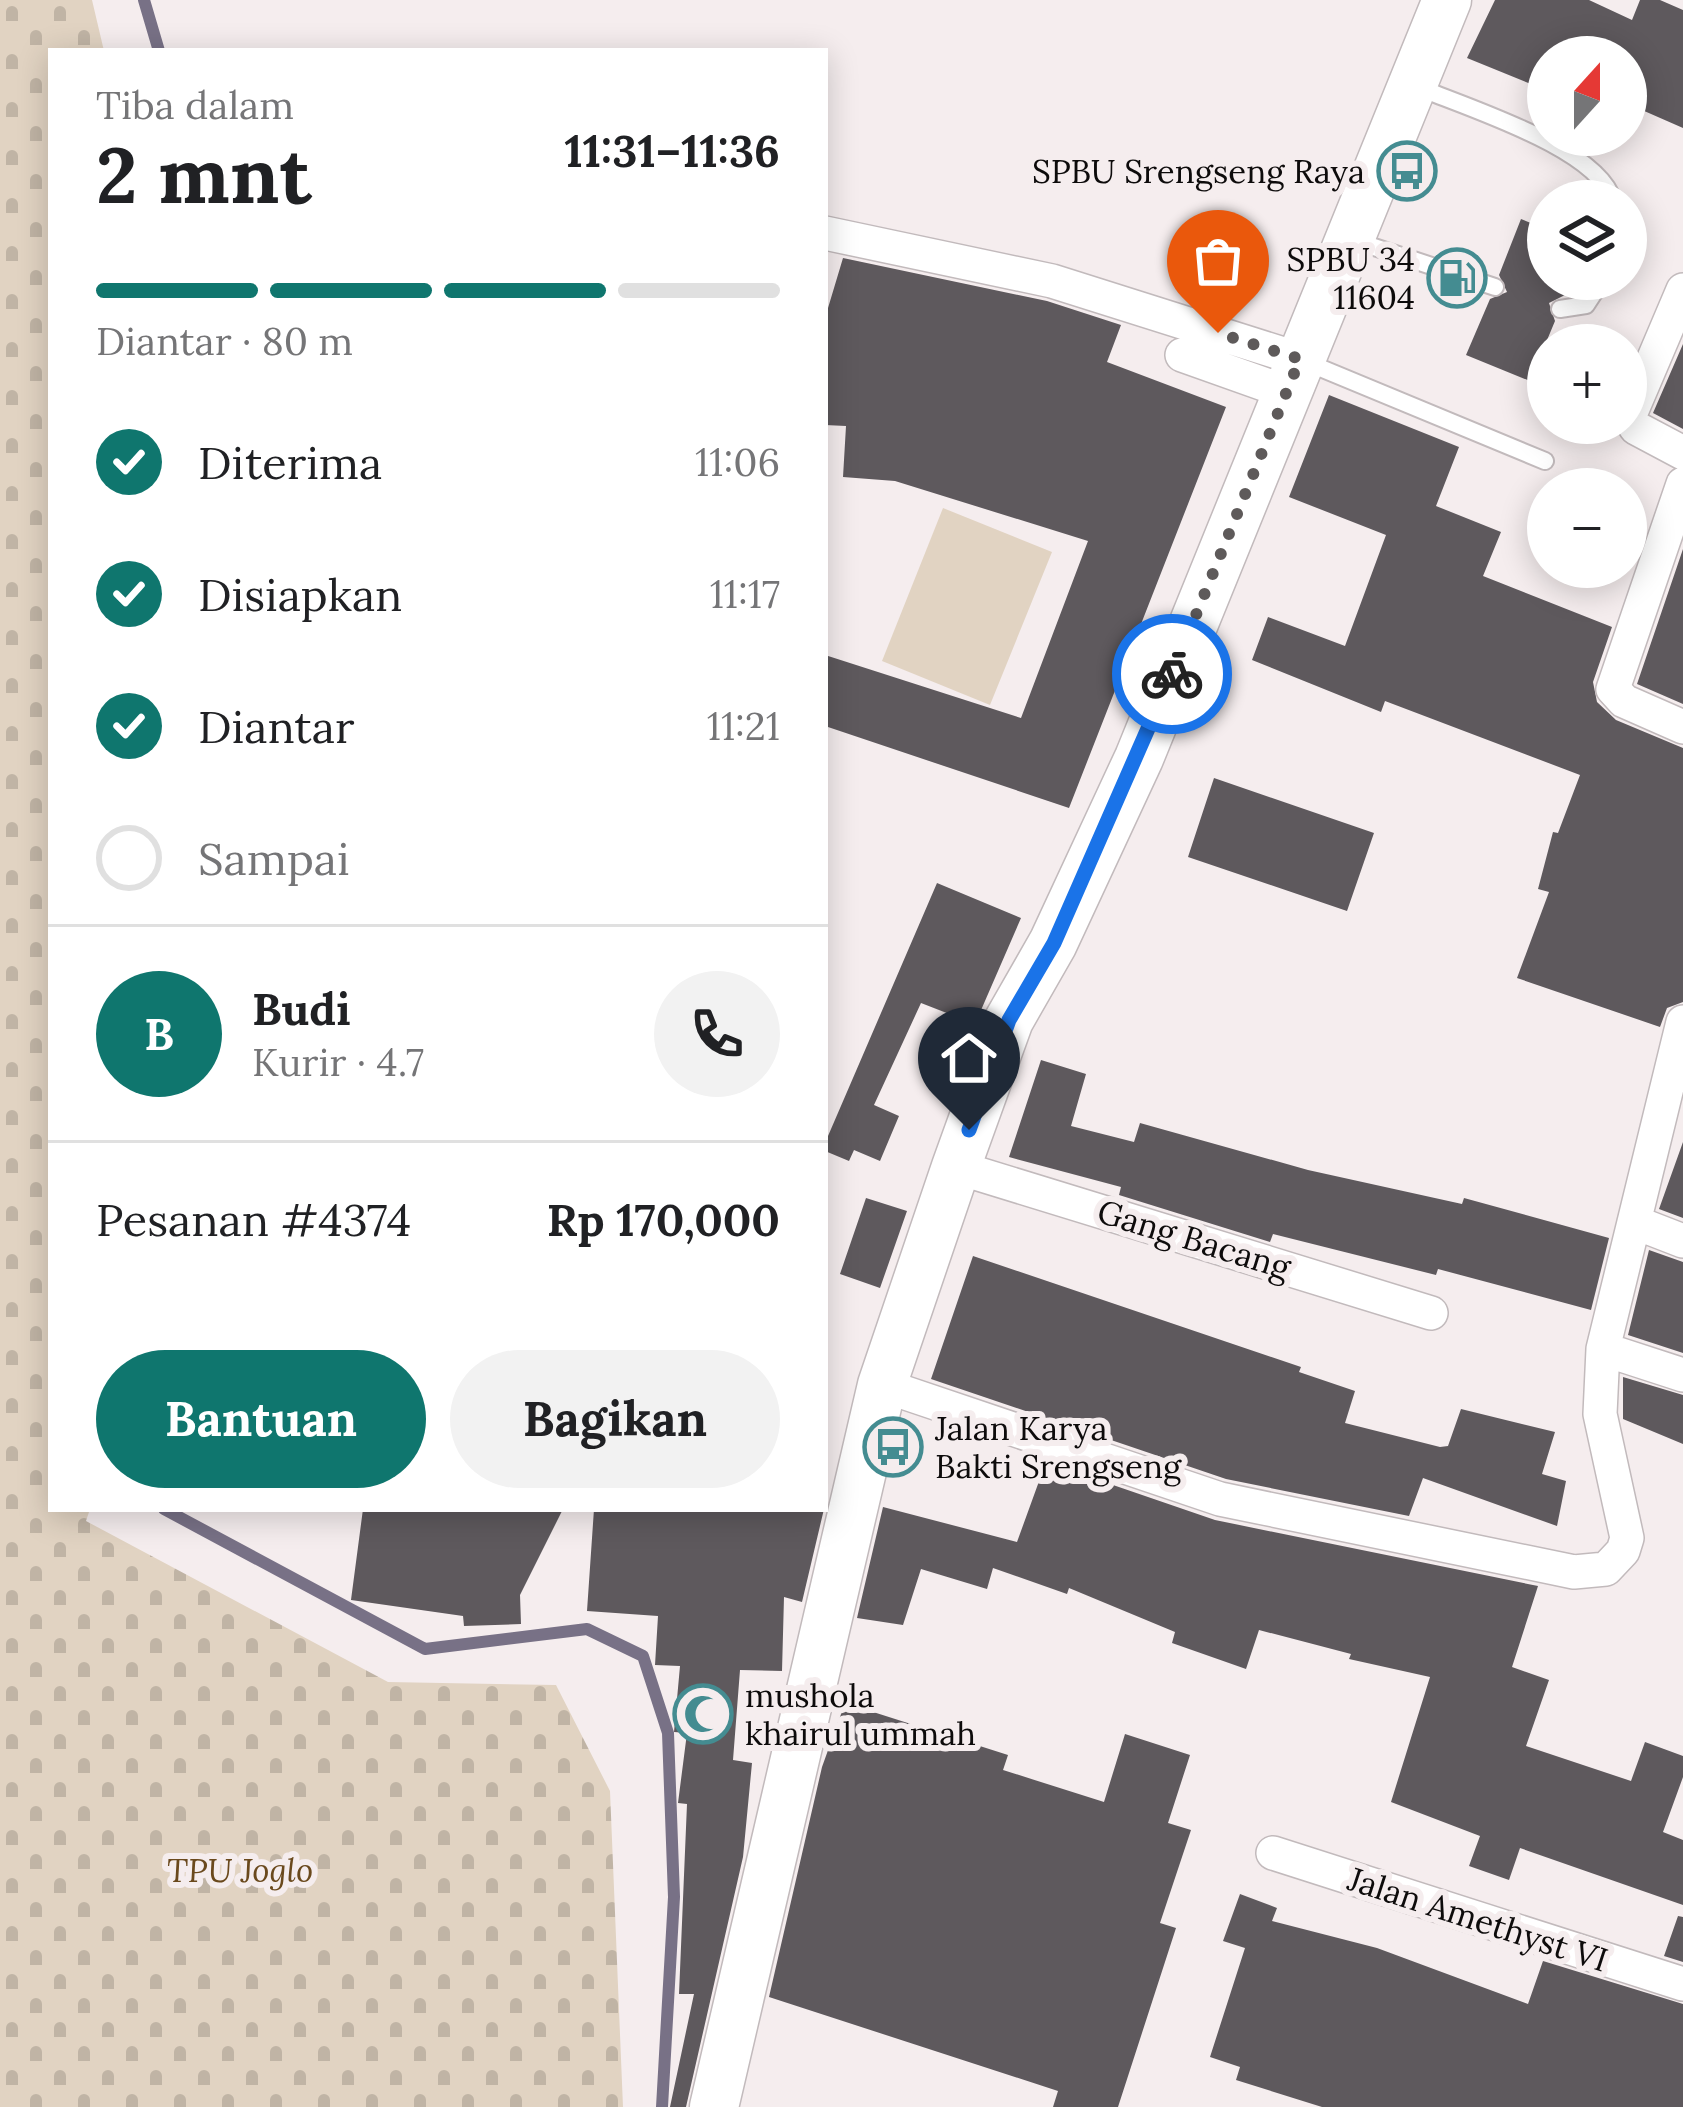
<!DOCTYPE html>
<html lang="id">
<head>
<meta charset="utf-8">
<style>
	body { margin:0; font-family:Lora,serif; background:#f2f2f2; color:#202124; height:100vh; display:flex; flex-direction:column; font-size:45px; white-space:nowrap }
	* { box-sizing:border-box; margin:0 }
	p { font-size:39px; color:#757577 }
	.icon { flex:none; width:66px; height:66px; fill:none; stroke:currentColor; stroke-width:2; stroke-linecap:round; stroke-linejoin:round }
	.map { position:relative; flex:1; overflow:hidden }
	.drawer { position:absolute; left:48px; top:48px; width:780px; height:1464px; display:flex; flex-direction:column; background:#fff; border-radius:0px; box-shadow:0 6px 30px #0003 }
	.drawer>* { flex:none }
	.needle { width:78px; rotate:21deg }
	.buttons { position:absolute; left:1527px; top:36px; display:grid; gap:24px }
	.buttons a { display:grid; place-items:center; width:120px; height:120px; border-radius:50%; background:#fff; box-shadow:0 6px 30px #0003; font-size:60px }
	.pin { position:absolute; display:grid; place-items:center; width:102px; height:102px; color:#fff; margin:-123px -51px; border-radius:50% 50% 50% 0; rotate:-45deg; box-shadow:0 0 12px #0007 }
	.pin .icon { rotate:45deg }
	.courier { position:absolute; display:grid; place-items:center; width:120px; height:120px; margin:-60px; border:9px solid #1a73e8; border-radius:50%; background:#fff; color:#222; box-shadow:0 3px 15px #0007 }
	.headline em { font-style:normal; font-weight:700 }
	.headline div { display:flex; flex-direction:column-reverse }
	.headline { display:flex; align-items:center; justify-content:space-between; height:204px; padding:0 48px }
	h1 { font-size:78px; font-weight:700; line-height:90px }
	.bar { display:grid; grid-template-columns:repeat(4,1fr); gap:18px 12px; align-content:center; height:144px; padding:0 48px }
	.bar i { height:15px; border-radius:9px; background:#e0e0e0 }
	.bar .active { background:#0f766e }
	.bar p { grid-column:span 4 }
	.line { display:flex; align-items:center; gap:30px; padding:0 48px; border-top:3px solid #e0e0e0 }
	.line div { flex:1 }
	.round { display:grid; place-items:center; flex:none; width:126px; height:126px; border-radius:63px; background:#f2f2f2 }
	ol { padding:0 48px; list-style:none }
	li { display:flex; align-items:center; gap:36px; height:132px }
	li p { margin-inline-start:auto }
	li .icon { padding:12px; border-radius:50%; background:#0f766e; color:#fff; stroke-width:4 }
	li:last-child { color:#757577 }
	li i { width:66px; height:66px; border:6px solid #e0e0e0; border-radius:50% }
	.button { display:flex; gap:24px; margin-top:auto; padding:24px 48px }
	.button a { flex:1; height:138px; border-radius:72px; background:#0f766e; color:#fff; font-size:48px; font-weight:700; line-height:138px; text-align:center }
	.button a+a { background:#f2f2f2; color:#202124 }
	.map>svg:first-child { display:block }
	.grass { fill:#e1d3c2 }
	.cemetery { fill:url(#cemetery-stones) }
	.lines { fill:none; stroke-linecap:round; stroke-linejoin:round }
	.stream { stroke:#787186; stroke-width:12 }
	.building { fill:#5e595d }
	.service-casing { stroke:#c2babc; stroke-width:20 }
	.minor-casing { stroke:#c2babc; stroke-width:36 }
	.secondary-casing { stroke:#c2babc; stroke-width:51 }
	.service { stroke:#fff; stroke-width:16 }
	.minor { stroke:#fff; stroke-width:33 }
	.secondary { stroke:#fff; stroke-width:48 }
	.done { stroke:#5e5a5a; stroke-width:12; stroke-dasharray:0 21.6 }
	.route { stroke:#1a73e8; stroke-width:15 }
	.labels { text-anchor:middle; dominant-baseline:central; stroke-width:12; stroke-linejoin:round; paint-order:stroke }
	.poi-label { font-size:33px; fill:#0d0b0b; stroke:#f5edee; text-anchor:end }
	.street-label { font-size:33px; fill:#0d0b0b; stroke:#f5edee }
	.park-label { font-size:33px; font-style:italic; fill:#6a491d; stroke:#f5edee }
</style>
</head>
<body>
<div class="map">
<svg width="1683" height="2107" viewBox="0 0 1683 2107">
	<defs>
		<pattern id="cemetery-stones" width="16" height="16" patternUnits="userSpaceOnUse" patternTransform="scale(3)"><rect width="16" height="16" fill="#e1d3c2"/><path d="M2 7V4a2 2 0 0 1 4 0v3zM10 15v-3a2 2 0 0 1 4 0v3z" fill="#c0b4a5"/></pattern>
	</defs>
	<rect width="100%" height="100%" fill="#f5edee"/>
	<path class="grass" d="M943,508L1052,552L990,705L882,661Z"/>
	<path class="cemetery" d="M0,0H92L104,51H51V1509H90L86,1521L388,1682L556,1685L610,1791L623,2107H0Z"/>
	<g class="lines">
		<path class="stream" d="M144,0L159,51
			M164,1509L425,1649L587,1629L643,1656L668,1733L674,1897L662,2107"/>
	</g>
	<path class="building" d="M1495,0H1589L1632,20L1640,0H1660L1683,10V128L1626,103V57H1548V91L1467,58Z
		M1521,219L1548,230V279H1572L1565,295L1549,303L1555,321L1530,381L1466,355L1490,299L1507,292L1499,275Z
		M843,258L1047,301L1121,325L1107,362L1226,407L1069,808L825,726V655L1021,718L1088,541L895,481L843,477L846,426L825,425V318Z
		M1683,344V429L1653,413Z
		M1329,395L1459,447L1436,506L1501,532L1483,576L1612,627L1593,682L1597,702L1616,720L1683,748V1002L1667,1008L1660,1027L1517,978L1549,892L1538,889L1553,832L1558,833L1580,775L1385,701L1381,712L1252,660L1268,617L1345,646L1386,535L1289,497Z
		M1683,549V704L1637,684Z
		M1214,778L1374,833L1347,911L1188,857Z
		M937,883L1021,918L975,1024L921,1003L874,1105L899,1116L880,1161L854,1150L849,1161L825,1151V1143Z
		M1041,1060L1086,1074L1071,1126L1134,1142L1140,1123L1308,1170L1462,1204L1464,1198L1609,1238L1591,1310L1438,1269L1436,1275L1273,1234L1270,1242L1119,1195L1121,1187L1009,1157Z
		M1683,1142V1218L1659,1209Z
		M866,1198L907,1211L880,1288L840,1274Z
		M1649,1250L1683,1262V1353L1628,1335Z
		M973,1256L1301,1367L1299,1372L1355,1391L1345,1423L1440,1447L1448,1446L1461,1409L1555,1432L1542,1474L1566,1481L1557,1526L1423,1478L1409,1516L1226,1479L931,1379Z
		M1623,1377L1683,1395V1444L1623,1419Z
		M1046,1462L1215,1520L1538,1586L1512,1667L1549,1680L1526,1746L1631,1781L1645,1742L1683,1756V1777L1663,1832L1683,1840V1905L1520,1848L1509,1880L1469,1866L1480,1836L1391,1802L1430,1677L1349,1659L1351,1654L1259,1630L1246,1669L1172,1643L1175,1632L1069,1588L1067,1594L993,1568L987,1589L921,1569L903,1625L857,1618L883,1507L1017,1542Z
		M363,1509H563L520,1595L521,1624L464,1626L463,1616L351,1600Z
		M594,1509H824L802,1602L784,1597L782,1671L740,1670L733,1760L752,1763L743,1857L686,2107H670L694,1994H679L687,1804L678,1803L687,1733L674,1732L680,1666L655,1665L658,1616L587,1611Z
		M845,1703L1008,1755L1003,1770L1104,1802L1125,1734L1190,1755L1168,1823L1191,1830L1160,1923L1176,1928L1118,2107H1053L1058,2091L769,1997L822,1767Z
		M1240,1894L1277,1908L1272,1921L1377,1948L1528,2004L1543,1961L1683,2004V2107H1322L1236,2080L1240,2067L1210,2057L1245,1948L1223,1941Z
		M1678,1916L1683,1917V1962L1664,1956Z"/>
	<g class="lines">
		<defs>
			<path id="service" d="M1418,87C1467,108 1599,148 1613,201
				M1353,240L1495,287
				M1560,309L1586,305L1603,279
				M1306,362L1545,461"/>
			<path id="minor" d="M825,233L1052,281L1299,359
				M1683,290L1629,417L1636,428L1683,453
				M1182,355L1286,392
				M1683,484L1613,689L1624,701L1683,727
				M956,1167L1431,1313
				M1634,1222L1683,1241
				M1603,1349L1683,1375
				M882,1385L1220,1499L1574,1572L1606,1569L1623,1551L1627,1538L1600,1414L1603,1349L1683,1022
				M1273,1853L1683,1984"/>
			<path id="secondary" d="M714,2107L882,1385L956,1167L1009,1020L1053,943L1139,758L1447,0"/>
		</defs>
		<use href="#service" class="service-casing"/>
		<use href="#minor" class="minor-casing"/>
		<use href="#secondary" class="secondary-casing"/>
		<use href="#service" class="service"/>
		<use href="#minor" class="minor"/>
		<use href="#secondary" class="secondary"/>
	</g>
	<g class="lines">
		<path class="done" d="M1172,674L1300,359L1218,333"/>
		<path class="route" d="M969,1130L1009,1020L1054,943L1172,674"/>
	</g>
	<defs>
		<symbol id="bus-ring" viewBox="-11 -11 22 22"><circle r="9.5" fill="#f5edee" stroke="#448c91" stroke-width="1.5"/><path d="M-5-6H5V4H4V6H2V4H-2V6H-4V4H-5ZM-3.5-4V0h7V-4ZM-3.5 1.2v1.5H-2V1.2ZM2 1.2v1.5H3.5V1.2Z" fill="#448c91"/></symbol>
		<symbol id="fuel-ring" viewBox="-11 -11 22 22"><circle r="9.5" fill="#f5edee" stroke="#448c91" stroke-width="1.5"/><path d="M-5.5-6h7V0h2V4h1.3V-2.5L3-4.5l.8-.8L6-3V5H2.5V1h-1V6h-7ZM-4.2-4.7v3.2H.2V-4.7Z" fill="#448c91"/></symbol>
		<symbol id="mosque-ring" viewBox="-11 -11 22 22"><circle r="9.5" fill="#f5edee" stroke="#448c91" stroke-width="1.5"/><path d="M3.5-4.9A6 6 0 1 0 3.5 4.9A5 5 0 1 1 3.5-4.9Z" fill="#448c91"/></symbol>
	</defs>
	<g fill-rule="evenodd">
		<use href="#bus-ring" x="1374" y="138" width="66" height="66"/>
		<use href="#fuel-ring" x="1424" y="245" width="66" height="66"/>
		<use href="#bus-ring" x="860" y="1414" width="66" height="66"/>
		<use href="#mosque-ring" x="670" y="1681" width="66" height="66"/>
	</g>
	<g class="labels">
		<g class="poi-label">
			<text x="1365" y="171">SPBU Srengseng Raya</text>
			<text x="1415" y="259">SPBU 34<tspan x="1415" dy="38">11604</tspan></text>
			<text x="935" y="1428" text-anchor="start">Jalan Karya<tspan x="935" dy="38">Bakti Srengseng</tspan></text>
			<text x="745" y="1695" text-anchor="start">mushola<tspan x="745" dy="38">khairul ummah</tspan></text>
		</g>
		<g class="street-label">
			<text transform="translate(1194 1239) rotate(17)">Gang Bacang</text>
			<text transform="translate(1478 1919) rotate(18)">Jalan Amethyst VI</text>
		</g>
		<g class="park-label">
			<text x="240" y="1870">TPU Joglo</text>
		</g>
	</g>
</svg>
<div class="buttons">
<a><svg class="needle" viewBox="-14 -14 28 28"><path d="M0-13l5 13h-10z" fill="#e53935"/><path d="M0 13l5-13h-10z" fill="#757577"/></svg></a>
<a><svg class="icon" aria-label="layers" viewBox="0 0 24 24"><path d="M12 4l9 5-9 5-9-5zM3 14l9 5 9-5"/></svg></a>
<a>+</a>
<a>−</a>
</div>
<div class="pin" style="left:1218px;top:333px;background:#ea580c"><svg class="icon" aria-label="bag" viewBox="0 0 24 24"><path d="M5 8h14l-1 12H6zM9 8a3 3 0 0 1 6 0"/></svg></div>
<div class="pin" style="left:969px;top:1130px;background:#1f2937"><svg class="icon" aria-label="home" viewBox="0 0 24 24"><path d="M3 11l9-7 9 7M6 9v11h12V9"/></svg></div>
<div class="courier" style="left:1172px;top:674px"><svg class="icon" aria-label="bike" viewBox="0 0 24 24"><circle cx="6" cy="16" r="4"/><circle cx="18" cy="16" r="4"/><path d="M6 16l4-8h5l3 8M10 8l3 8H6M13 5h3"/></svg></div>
<section class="drawer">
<div class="headline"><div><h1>2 mnt</h1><p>Tiba dalam</p></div><em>11:31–11:36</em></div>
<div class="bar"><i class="active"></i><i class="active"></i><i class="active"></i><i></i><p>Diantar · 80 m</p></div>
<ol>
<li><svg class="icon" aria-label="check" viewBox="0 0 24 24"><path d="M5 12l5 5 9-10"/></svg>Diterima<p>11:06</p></li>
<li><svg class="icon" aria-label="check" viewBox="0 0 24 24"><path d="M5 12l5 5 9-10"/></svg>Disiapkan<p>11:17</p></li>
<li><svg class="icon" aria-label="check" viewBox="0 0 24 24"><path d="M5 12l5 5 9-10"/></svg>Diantar<p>11:21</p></li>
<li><i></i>Sampai</li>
</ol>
<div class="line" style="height:216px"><b class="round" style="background:#0f766e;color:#fff">B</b><div><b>Budi</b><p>Kurir · 4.7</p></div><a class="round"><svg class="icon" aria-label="phone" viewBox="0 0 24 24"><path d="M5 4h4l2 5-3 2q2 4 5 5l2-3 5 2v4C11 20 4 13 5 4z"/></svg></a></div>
<div class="line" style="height:156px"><div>Pesanan #4374</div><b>Rp 170,000</b></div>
<div class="button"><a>Bantuan</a><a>Bagikan</a></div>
</section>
</div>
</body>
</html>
